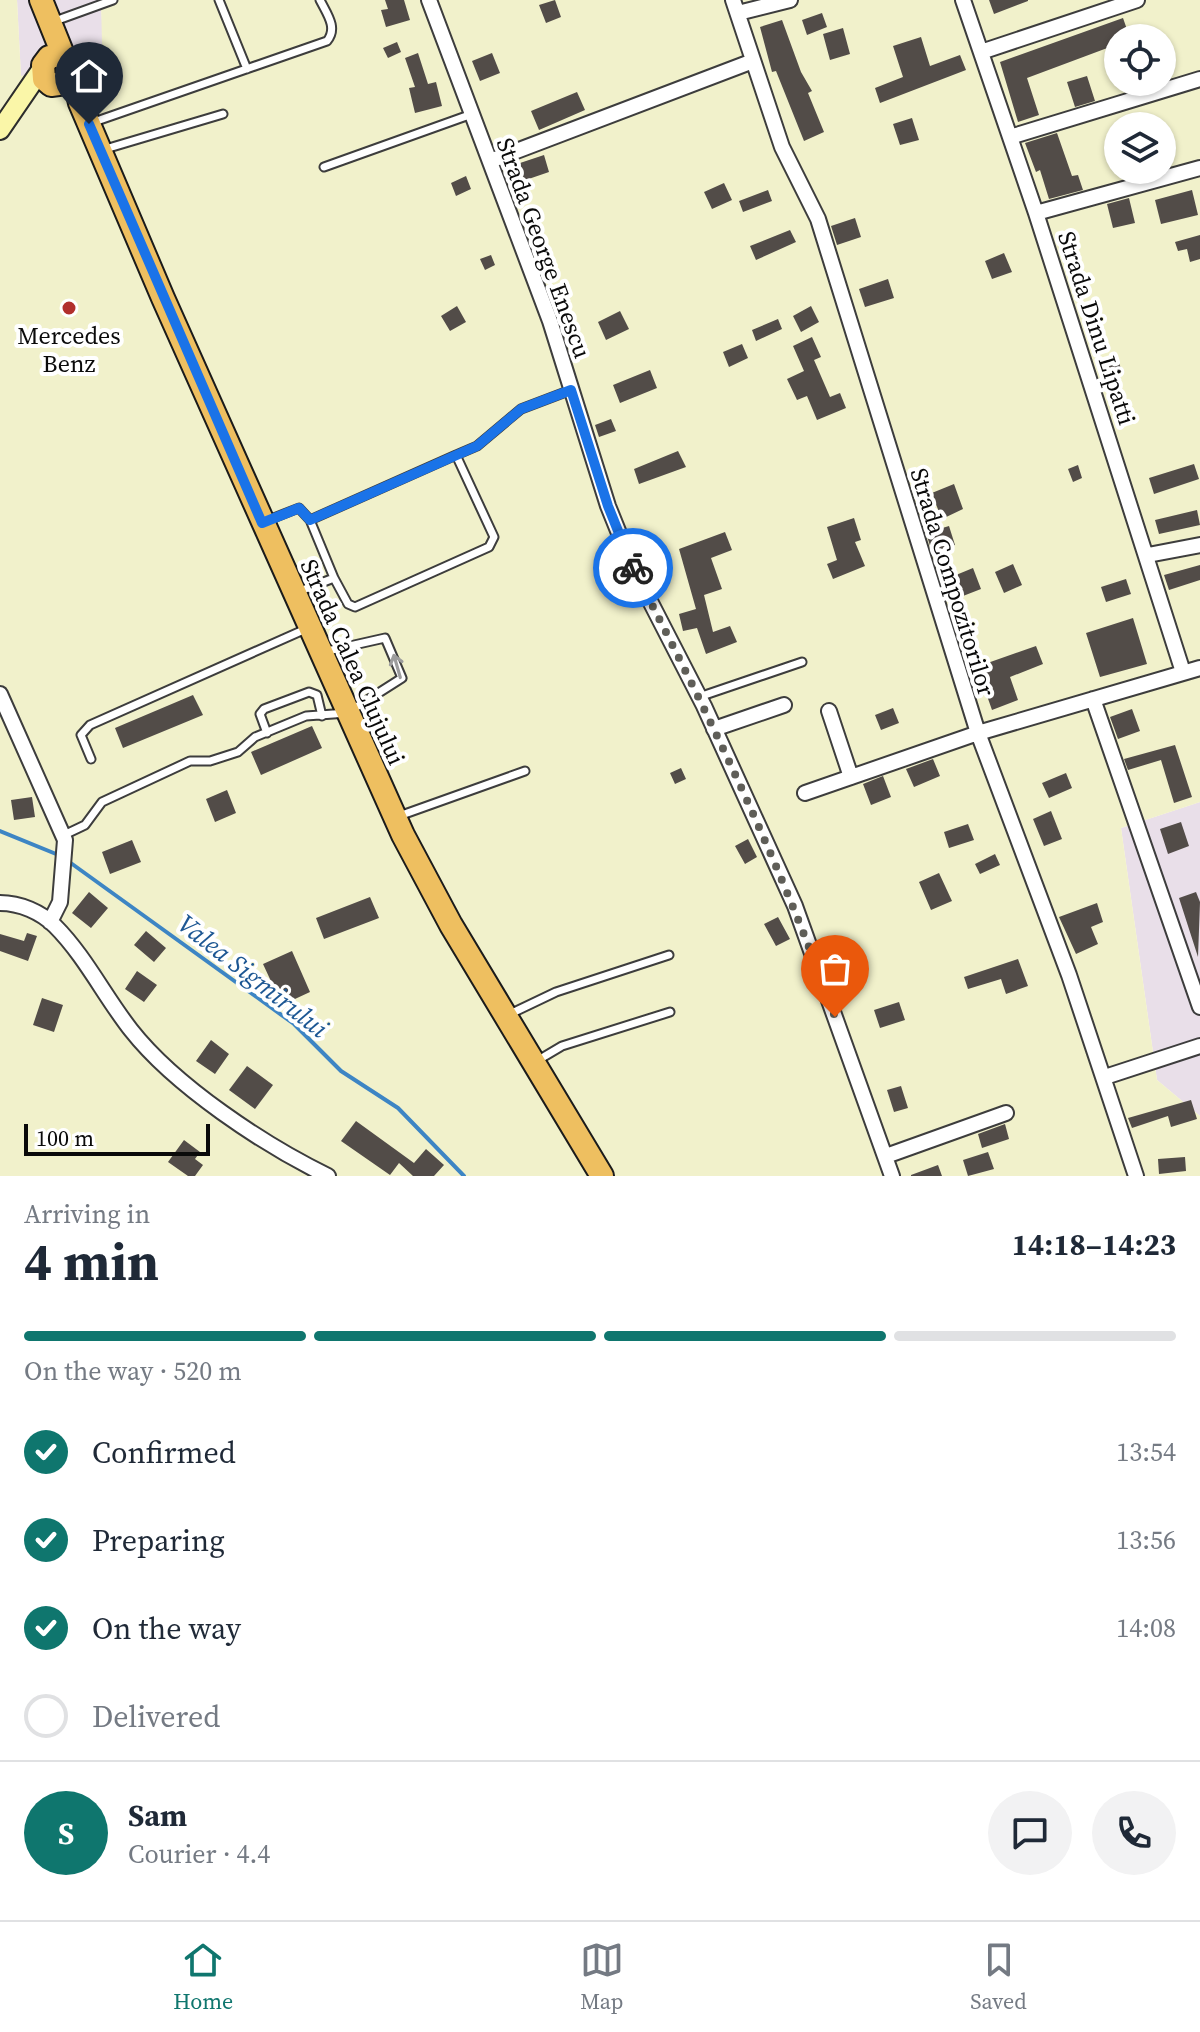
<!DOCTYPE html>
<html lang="en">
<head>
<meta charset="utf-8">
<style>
	body { margin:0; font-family:"Source Serif 4",serif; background:#f2f2f3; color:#1f2937; height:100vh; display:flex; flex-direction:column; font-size:30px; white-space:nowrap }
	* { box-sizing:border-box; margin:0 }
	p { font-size:26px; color:#747a83 }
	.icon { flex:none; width:44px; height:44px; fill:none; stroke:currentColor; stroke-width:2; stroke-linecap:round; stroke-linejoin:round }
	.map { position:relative; height:1176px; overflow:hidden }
	.details { display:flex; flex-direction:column; background:#fff; flex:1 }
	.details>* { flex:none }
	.fabs { position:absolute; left:1104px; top:24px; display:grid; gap:16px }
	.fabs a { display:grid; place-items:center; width:72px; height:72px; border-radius:50%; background:#fff; box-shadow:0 2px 6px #0004; font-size:40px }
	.scale { position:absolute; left:24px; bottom:20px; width:186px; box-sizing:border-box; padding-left:8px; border:4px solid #0a0a0a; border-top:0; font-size:22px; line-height:28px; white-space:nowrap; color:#0a0a0a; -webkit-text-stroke:6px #fff; paint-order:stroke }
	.pin { position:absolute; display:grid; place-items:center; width:68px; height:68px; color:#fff; margin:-82px -34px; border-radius:50% 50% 50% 0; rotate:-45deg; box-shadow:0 0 8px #0007 }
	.pin .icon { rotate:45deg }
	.courier { position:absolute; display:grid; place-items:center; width:80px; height:80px; margin:-40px; border:6px solid #1a73e8; border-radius:50%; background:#fff; color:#222; box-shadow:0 2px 10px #0007 }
	.summary em { font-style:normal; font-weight:700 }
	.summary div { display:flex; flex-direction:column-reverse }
	.summary { display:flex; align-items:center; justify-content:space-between; height:136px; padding:0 24px }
	h1 { font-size:52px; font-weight:700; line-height:60px }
	.bar { display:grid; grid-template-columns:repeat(4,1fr); gap:12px 8px; align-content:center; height:96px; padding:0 24px }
	.bar i { height:10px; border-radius:6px; background:#e0e1e3 }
	.bar .on { background:#0f766e }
	.bar p { grid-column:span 4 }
	.line { display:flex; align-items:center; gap:20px; padding:0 24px; border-top:2px solid #e0e1e3 }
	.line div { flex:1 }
	.round { display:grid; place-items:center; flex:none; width:84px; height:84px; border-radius:42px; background:#f2f2f3 }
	ol { padding:0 24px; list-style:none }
	li { display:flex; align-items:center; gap:24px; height:88px }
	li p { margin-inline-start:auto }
	li .icon { padding:8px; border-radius:50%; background:#0f766e; color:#fff; stroke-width:4 }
	li:last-child { color:#747a83 }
	li i { width:44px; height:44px; border:4px solid #e0e1e3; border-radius:50% }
	.tab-bar { display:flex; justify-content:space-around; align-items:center; height:112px; border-top:2px solid #e0e1e3; background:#fff; font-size:22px; color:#747a83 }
	.tab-bar a { display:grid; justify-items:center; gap:4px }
	.tab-bar .on { color:#0f766e }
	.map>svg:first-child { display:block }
	.industrial { fill:#e9dfe9 }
	.farmland { fill:#f1f1cb; fill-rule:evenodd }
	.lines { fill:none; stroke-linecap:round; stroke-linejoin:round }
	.stream { stroke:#3d85c4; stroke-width:4 }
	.building { fill:#524c48 }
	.service-casing { stroke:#3d3d3d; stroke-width:11 }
	.minor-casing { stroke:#3d3d3d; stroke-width:18 }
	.secondary-casing { stroke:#2c2c2c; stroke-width:22 }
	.trunk-casing { stroke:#1b1b1b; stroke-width:26 }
	.service { stroke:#fff; stroke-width:7 }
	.minor { stroke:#fff; stroke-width:14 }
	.secondary { stroke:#faf6a8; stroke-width:18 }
	.trunk { stroke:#eebf60; stroke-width:22 }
	.oneway { stroke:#9d9d9d }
	.done { stroke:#5f5e58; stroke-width:8; stroke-dasharray:0 14.4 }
	.route { stroke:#1a73e8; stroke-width:10 }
	.poi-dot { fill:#b12f2c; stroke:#fff; stroke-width:3 }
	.labels { text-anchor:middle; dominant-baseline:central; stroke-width:8; stroke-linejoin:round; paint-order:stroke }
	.street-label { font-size:24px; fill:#0a0a0a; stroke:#fff }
	.poi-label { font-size:24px; fill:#0a0a0a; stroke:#fff }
	.water-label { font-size:26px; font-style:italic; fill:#1d5793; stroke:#fff }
</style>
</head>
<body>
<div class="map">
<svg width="1200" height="1176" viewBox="0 0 1200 1176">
	<rect width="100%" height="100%" fill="#fefbe9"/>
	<path class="industrial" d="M17,0H101L103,44L80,61L21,77Z
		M1200,802V1116L1157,1080L1121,828Z"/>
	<path class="farmland" d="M0,0H17L21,76L80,61L102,45L101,0H1200V802L1121,828L1157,1080L1200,1116V1176H0ZM1118,38H1162V82H1118ZM1118,126H1162V170H1118Z"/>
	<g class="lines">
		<path class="stream" d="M0,831L61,856
			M68,861L294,1024L341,1071L398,1108L464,1176"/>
	</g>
	<path class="building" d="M385,0H404L410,20L386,27L381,10L388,9Z
		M555,0L561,17L546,23L539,5Z
		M989,0H1028V1L994,14Z
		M822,13L827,27L807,35L802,20Z
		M1123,18L1130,38H1118V44L1027,78L1039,115L1018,122L1000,62Z
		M782,20L801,72L812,91L808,93L824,132L804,141L776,71L772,72L760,27Z
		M843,28L850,54L830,60L823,34Z
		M921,37L930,66L960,55L966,70L880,103L875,88L903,77L893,46Z
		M397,42L401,52L388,58L383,48Z
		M418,53L428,84L436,82L442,106L415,113L409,88L415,87L405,58Z
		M492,53L500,73L480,81L472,61Z
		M1087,76L1095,101L1075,107L1067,82Z
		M577,92L585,110L539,130L531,111Z
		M912,118L919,140L900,145L893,124Z
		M1057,133L1072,176L1078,175L1083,190L1049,199L1040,170L1036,172L1025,143Z
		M544,155L549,172L514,184L508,167Z
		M466,176L471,189L456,196L451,183Z
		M724,183L732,200L712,209L704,192Z
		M768,190L772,201L743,212L739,201Z
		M1192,190L1198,215L1161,224L1155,200Z
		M1129,198L1135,223L1113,228L1107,204Z
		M855,218L861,237L837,245L831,226Z
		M790,230L796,242L756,260L750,246Z
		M1200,235V259L1190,262L1187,249L1178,251L1175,242Z
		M1004,253L1012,272L992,279L985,261Z
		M491,255L495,265L485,270L480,259Z
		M888,279L894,298L865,307L859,289Z
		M457,306L466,322L450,331L441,316Z
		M811,306L819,322L801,332L793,316Z
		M620,311L629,329L606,340L598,322Z
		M778,319L782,329L756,341L752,330Z
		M812,337L821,357L814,360L830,397L840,393L846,408L817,420L807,396L797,400L787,379L804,371L793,346Z
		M742,344L748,358L729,367L723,352Z
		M1117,356L1122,372L1104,378L1099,363Z
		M650,370L657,388L620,403L613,385Z
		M611,419L616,431L599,437L595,425Z
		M678,451L686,467L639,484L634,469Z
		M1194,464L1199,479L1154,494L1149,478Z
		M1078,465L1082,478L1073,482L1068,469Z
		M954,484L963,509L942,519L935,502L926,505L922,497Z
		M1197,510L1200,525L1159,534L1155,520Z
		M854,518L861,540L855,542L865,566L833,579L827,564L837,560L827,527Z
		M949,526L955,545L932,552L926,533Z
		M725,532L732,550L711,558L722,589L704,595L713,632L730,626L737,642L706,654L697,628L683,631L679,614L696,609L679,549Z
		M1013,564L1022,585L1004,593L995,572Z
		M1200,565V580L1169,590L1164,575Z
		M973,568L981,589L963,596L956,575Z
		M1126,579L1131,594L1106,602L1101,587Z
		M1133,618L1147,664L1100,677L1086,633Z
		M1036,646L1043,664L1010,677L1018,700L992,710L986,693L990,692L979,666Z
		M193,695L203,715L123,748L115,728Z
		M893,708L899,723L881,730L875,715Z
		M1132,709L1140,731L1118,739L1110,717Z
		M312,726L322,748L261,775L251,752Z
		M1175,745L1192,797L1174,803L1161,760L1128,770L1124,759Z
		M933,759L940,776L914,787L906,769Z
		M681,768L686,779L675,784L670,773Z
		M1066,773L1072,788L1049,798L1042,783Z
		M883,776L891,797L871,805L863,784Z
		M227,790L236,813L215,822L206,799Z
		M32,797L35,817L14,820L11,800Z
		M1051,811L1062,839L1044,846L1033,819Z
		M1181,822L1189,846L1168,854L1160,829Z
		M968,824L974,840L949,848L944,832Z
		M748,839L757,857L745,864L735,846Z
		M132,840L141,862L110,874L102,852Z
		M995,854L1000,865L980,874L975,864Z
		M939,873L952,901L931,910L919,882Z
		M89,892L108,908L91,928L72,913Z
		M1196,892L1200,902L1198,957L1179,898Z
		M370,897L379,918L324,939L316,918Z
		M1097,903L1103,922L1091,927L1098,944L1076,954L1059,917Z
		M778,917L790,939L776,946L764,924Z
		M146,931L166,948L154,962L134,945Z
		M27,933L37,936L28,961L0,951V934L24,941Z
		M292,951L310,992L282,1005L263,964Z
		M1018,959L1028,986L1006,994L1001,979L968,989L964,977Z
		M137,971L157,985L144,1002L125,989Z
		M42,998L63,1005L54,1032L33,1025Z
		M899,1002L905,1020L880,1028L874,1010Z
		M211,1040L229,1054L215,1074L196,1061Z
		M247,1066L273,1085L255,1109L229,1090Z
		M901,1086L908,1108L894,1112L887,1090Z
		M1191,1100L1197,1119L1171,1127L1168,1116L1132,1128L1128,1118Z
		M356,1121L414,1163L426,1149L444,1165L434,1176H413L399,1163L390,1175L341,1141Z
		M1005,1124L1009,1139L982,1148L978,1134Z
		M184,1140L200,1152L195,1159L203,1165L195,1176H188L168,1162Z
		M988,1152L994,1169L968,1176L963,1160Z
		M1185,1157L1186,1171L1159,1174L1158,1159Z
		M938,1165L942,1176H911V1175Z"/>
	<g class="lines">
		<defs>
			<path id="service" d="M219,0L247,69
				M55,21L113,0
				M91,123L327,41C338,28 327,14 320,0
				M102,150L223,114
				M324,167L472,114
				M456,455L477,446L521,409L571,390
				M310,520L456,455L494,537L489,547L355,607L348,604L334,578
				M266,521L299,508L310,520L334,578L300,591
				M699,697L802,662
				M267,733L260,714L264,709L309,692L317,695L322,716
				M91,759L81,735L90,725L308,628
				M399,816L525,771
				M64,835L85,825L102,802L190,761H210L238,752L255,737L306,716L347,713L402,678L385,638L323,652
				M510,1014L556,992L669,955
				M535,1062L562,1046L670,1012"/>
			<path id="minor" d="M429,0L550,321L608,506L633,568L704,706L795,906L892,1176
				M733,0L782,147L818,219L978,733L1069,975L1136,1176
				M963,0L1036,213L1183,672
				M738,13L790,0
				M981,52L1137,0
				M1010,137L1200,79
				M490,161L753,61
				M1036,213L1200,168
				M1148,555L1200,545
				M0,694L65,840L60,902L50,922
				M1093,699L1200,1007
				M829,711L851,777
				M714,729L784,705
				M805,793L978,733L1200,668
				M0,903C20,903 41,912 55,926C85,956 105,997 131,1030C175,1086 264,1145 328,1176
				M1105,1077L1200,1046
				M886,1156L1006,1113"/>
			<path id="secondary" d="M0,130L41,70"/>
			<path id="trunk" d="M41,0L64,57
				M72,75L66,83L51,85L44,79L43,65L49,57L59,55L71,65L80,103L163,298L403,835L451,925L602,1176"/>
		</defs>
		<use href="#service" class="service-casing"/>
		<use href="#minor" class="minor-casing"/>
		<use href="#secondary" class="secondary-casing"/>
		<use href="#trunk" class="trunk-casing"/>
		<use href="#service" class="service"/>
		<use href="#minor" class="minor"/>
		<use href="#secondary" class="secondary"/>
		<use href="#trunk" class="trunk"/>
	</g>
	<defs><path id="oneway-shaft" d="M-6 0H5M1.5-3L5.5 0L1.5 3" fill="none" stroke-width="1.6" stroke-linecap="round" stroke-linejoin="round" transform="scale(2)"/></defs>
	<use class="oneway" href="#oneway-shaft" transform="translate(397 666) rotate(-106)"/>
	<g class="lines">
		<path class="done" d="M633,568C709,714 780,862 835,1017"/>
		<path class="route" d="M89,124L262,523L299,508L310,520L477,446L521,409L571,390L608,506L633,568"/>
	</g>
	<circle class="poi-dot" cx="69" cy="308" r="8"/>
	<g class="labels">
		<g class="street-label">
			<text transform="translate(544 248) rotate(70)">Strada George Enescu</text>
			<text transform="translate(1097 328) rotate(72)">Strada Dinu Lipatti</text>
			<text transform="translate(953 582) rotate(73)">Strada Compozitorilor</text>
			<text transform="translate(353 662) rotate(66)">Strada Calea Clujului</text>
		</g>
		<g class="poi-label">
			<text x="69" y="335">Mercedes<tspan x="69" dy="28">Benz</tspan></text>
		</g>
		<g class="water-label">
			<text transform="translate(253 976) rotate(38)">Valea Sigmirului</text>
		</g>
	</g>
</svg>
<div class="fabs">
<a><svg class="icon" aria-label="locate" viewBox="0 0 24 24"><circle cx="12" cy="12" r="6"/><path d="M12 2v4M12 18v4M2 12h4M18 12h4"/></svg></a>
<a><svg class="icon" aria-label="layers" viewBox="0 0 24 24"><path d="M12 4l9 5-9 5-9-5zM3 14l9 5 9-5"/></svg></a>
</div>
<div class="scale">100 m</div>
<div class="pin" style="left:835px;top:1017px;background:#ea580c"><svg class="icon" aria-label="bag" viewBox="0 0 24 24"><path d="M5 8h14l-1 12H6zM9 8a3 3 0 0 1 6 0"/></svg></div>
<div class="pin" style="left:89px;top:124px;background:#1f2937"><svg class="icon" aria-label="home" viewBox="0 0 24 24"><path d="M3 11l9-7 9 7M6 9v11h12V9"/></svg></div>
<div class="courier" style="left:633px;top:568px"><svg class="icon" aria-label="bike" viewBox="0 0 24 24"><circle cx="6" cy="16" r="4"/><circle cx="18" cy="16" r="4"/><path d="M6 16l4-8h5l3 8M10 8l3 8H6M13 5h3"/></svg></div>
</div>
<section class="details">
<div class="summary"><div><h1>4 min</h1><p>Arriving in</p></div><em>14:18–14:23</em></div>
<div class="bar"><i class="on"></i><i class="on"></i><i class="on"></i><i></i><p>On the way · 520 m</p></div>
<ol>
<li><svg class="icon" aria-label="check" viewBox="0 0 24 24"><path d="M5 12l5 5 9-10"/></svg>Confirmed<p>13:54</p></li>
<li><svg class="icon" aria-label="check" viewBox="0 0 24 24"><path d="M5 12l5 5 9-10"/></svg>Preparing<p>13:56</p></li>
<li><svg class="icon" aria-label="check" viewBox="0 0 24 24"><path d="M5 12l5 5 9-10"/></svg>On the way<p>14:08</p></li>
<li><i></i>Delivered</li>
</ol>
<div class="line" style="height:144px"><b class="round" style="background:#0f766e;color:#fff">S</b><div><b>Sam</b><p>Courier · 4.4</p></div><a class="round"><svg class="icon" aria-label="chat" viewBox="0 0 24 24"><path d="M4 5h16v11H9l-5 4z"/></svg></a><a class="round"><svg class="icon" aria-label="phone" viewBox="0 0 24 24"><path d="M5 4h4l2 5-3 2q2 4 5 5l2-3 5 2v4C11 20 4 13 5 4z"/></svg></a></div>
</section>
<nav class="tab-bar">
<a class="on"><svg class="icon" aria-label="home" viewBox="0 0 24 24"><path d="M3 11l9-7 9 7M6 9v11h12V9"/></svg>Home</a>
<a><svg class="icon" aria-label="map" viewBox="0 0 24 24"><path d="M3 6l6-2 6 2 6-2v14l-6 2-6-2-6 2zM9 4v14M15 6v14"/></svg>Map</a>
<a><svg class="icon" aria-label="saved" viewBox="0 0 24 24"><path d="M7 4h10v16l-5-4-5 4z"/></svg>Saved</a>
</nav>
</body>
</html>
